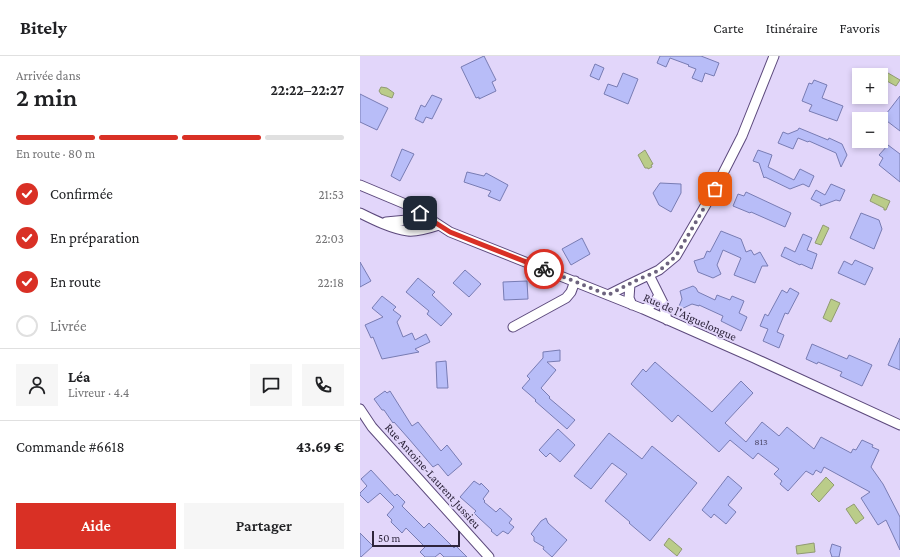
<!DOCTYPE html>
<html lang="fr">
<head>
<meta charset="utf-8">
<style>
	body { margin:0; font-family:"Crimson Pro",serif; background:#f6f6f6; color:#202124; height:100vh; display:flex; flex-direction:column; font-size:15px; white-space:nowrap }
	* { box-sizing:border-box; margin:0 }
	p { font-size:13px; color:#757577 }
	.icon { flex:none; width:22px; height:22px; fill:none; stroke:currentColor; stroke-width:2; stroke-linecap:round; stroke-linejoin:round }
	.map { position:relative; flex:1; overflow:hidden }
	.side { display:flex; flex-direction:column; background:#fff; width:360px }
	.side>* { flex:none }
	.fabs { position:absolute; left:492px; top:12px; display:grid; gap:8px }
	.fabs a { display:grid; place-items:center; width:36px; height:36px; border-radius:0px; background:#fff; box-shadow:0 2px 6px #0003; font-size:20px }
	.scale { position:absolute; left:12px; bottom:10px; width:88px; box-sizing:border-box; padding-left:4px; border:2px solid #2e253c; border-top:0; font-size:11px; line-height:14px; white-space:nowrap; color:#2e253c; -webkit-text-stroke:3px #e2d6fa; paint-order:stroke }
	.pin { position:absolute; display:grid; place-items:center; width:34px; height:34px; color:#fff; margin:-17px; border-radius:8px; box-shadow:0 2px 6px #0006 }
	.courier { position:absolute; display:grid; place-items:center; width:40px; height:40px; margin:-20px; border:3px solid #d93025; border-radius:50%; background:#fff; color:#222; box-shadow:0 1px 5px #0007 }
	.overview em { font-style:normal; font-weight:600 }
	.overview div { display:flex; flex-direction:column-reverse }
	.overview { display:flex; align-items:center; justify-content:space-between; height:68px; padding:0 16px }
	h1 { font-size:26px; font-weight:600; line-height:30px }
	.bar { display:grid; grid-template-columns:repeat(4,1fr); gap:6px 4px; align-content:center; height:48px; padding:0 16px }
	.bar i { height:5px; border-radius:3px; background:#e0e0e0 }
	.bar .current { background:#d93025 }
	.bar p { grid-column:span 4 }
	.line { display:flex; align-items:center; gap:10px; padding:0 16px; border-top:1px solid #e0e0e0 }
	.line div { flex:1 }
	.round { display:grid; place-items:center; flex:none; width:42px; height:42px; border-radius:0px; background:#f6f6f6 }
	ol { padding:0 16px; list-style:none }
	li { display:flex; align-items:center; gap:12px; height:44px }
	li p { margin-inline-start:auto }
	li .icon { padding:4px; border-radius:50%; background:#d93025; color:#fff; stroke-width:4 }
	li:last-child { color:#757577 }
	li i { width:22px; height:22px; border:2px solid #e0e0e0; border-radius:50% }
	.action { display:flex; gap:8px; margin-top:auto; padding:8px 16px }
	.action a { flex:1; height:46px; border-radius:0px; background:#d93025; color:#fff; font-size:16px; font-weight:600; line-height:46px; text-align:center }
	.action a+a { background:#f6f6f6; color:#202124 }
	header { display:flex; align-items:center; gap:24px; box-sizing:border-box; height:56px; padding:0 20px; background:#fff; border-bottom:1px solid #e0e0e0 }
	header strong { font-size:19px }
	nav { display:flex; gap:22px; margin-inline-start:auto; font-size:14px }
	main { display:flex; flex:1; min-height:0 }
	.map>svg:first-child { display:block }
	.water { fill:#bacc89; stroke:#909a72 }
	.building { fill:#b8bdf8; stroke:#787cb3 }
	.lines { fill:none; stroke-linecap:round; stroke-linejoin:round }
	.street-casing { stroke:#5d4a7d; stroke-width:11 }
	.street { stroke:#fff; stroke-width:9 }
	.done { stroke:#6d637e; stroke-width:4; stroke-dasharray:0 7.2 }
	.route { stroke:#d93025; stroke-width:5 }
	.labels { text-anchor:middle; dominant-baseline:central; stroke-width:4; stroke-linejoin:round; paint-order:stroke }
	.number-label { font-size:10px; fill:#504b6b }
	.street-label { font-size:12px; fill:#2e253c; stroke:#e2d6fa }
</style>
</head>
<body>
<header>
<strong>Bitely</strong>
<nav><a>Carte</a><a>Itinéraire</a><a>Favoris</a></nav>
</header>
<main>
<section class="side">
<div class="overview"><div><h1>2 min</h1><p>Arrivée dans</p></div><em>22:22–22:27</em></div>
<div class="bar"><i class="current"></i><i class="current"></i><i class="current"></i><i></i><p>En route · 80 m</p></div>
<ol>
<li><svg class="icon" aria-label="check" viewBox="0 0 24 24"><path d="M5 12l5 5 9-10"/></svg>Confirmée<p>21:53</p></li>
<li><svg class="icon" aria-label="check" viewBox="0 0 24 24"><path d="M5 12l5 5 9-10"/></svg>En préparation<p>22:03</p></li>
<li><svg class="icon" aria-label="check" viewBox="0 0 24 24"><path d="M5 12l5 5 9-10"/></svg>En route<p>22:18</p></li>
<li><i></i>Livrée</li>
</ol>
<div class="line" style="height:72px"><a class="round"><svg class="icon" aria-label="person" viewBox="0 0 24 24"><circle cx="12" cy="8" r="4"/><path d="M4 21q1-7 8-7t8 7"/></svg></a><div><b>Léa</b><p>Livreur · 4.4</p></div><a class="round"><svg class="icon" aria-label="chat" viewBox="0 0 24 24"><path d="M4 5h16v11H9l-5 4z"/></svg></a><a class="round"><svg class="icon" aria-label="phone" viewBox="0 0 24 24"><path d="M5 4h4l2 5-3 2q2 4 5 5l2-3 5 2v4C11 20 4 13 5 4z"/></svg></a></div>
<div class="line" style="height:52px"><div>Commande #6618</div><b>43.69 €</b></div>
<div class="action"><a>Aide</a><a>Partager</a></div>
</section>
<div class="map">
<svg width="540" height="501" viewBox="0 0 540 501">
	<rect width="100%" height="100%" fill="#e2d6fa"/>
	<path class="water" d="M528,17L540,24L536,30L525,24L524,21Z
		M21,31L27,32L34,37L32,42L21,38L19,35Z
		M285,94L293,108L291,109L292,111L288,113V112H285L278,99Z
		M513,138L530,145L526,154H524V152L510,145Z
		M463,169L469,172L461,189L455,187Z
		M471,243L480,247L471,266L463,262Z
		M466,421L474,429L459,446L451,438Z
		M494,448L504,462L496,468L486,453Z
		M309,482L322,493L317,500L304,489Z
		M454,487L455,496L437,498L436,490Z"/>
	<path class="building" d="M124,0L136,24L132,26L136,35L119,43V41L116,42L101,11Z
		M300,0H341L359,7L354,20L345,17L342,26L332,22L336,13L328,10L329,9L310,2L306,11L297,7Z
		M235,8L244,12L239,24L230,20Z
		M263,17L278,23L268,48L244,38L248,28L257,31Z
		M454,24L467,29L462,42L483,50L477,65L449,55L452,49L442,45L449,27L452,28Z
		M0,38L28,52L17,74L0,66Z
		M72,39L82,43L72,63L66,61L63,67L55,63L61,49L65,51Z
		M540,40V75L523,62Z
		M439,72L468,84L469,82L482,88L487,99L481,111L476,97L449,85L448,86L438,82L433,93L418,87L423,76L428,78L438,74Z
		M528,89L540,98V126L519,109L523,102L519,99Z
		M42,93L54,98L40,125L31,120Z
		M398,94L412,99L408,111L434,124L440,113L454,120L449,131L443,128L430,133L405,121L404,122L399,107L393,105Z
		M107,116L124,120L126,117L148,129L140,145L128,140L131,135L104,126Z
		M300,127L321,128V137L311,156L299,149L293,137Z
		M471,128L485,134L480,145L476,144L460,150L461,148L451,143L456,134L465,139Z
		M386,136L431,157L425,171L391,156L390,157L373,150L378,138L384,140Z
		M501,157L519,164L522,173L514,193L490,182Z
		M361,175L381,183L386,196L391,194L394,199L400,196L408,210H402L395,227L374,219L381,202L363,194L357,209L361,218L353,222L338,216L334,205L344,202L347,195L350,196Z
		M443,178L452,182L447,194L457,198L452,213L441,208L440,209L421,200L425,191L435,196Z
		M222,182L230,198L211,209L202,193Z
		M495,204L513,212L505,229L478,217L484,205L492,209Z
		M0,206L11,225L0,231Z
		M105,214L121,228L109,241L93,227Z
		M58,222L75,236L72,239L92,258L81,270L67,258L69,255L46,236Z
		M167,225L168,243L144,244L143,226Z
		M333,230L336,232L338,236L355,244L357,239L370,244L372,240L384,245L379,257L387,261L381,275L361,265L363,260L339,249V250L332,248L317,255L322,243L320,235Z
		M430,232L439,237L428,258L425,257L417,276L424,279L419,292L403,285L408,273L400,270L405,258L408,260L422,234L427,237Z
		M22,240L36,251L33,254L41,260L37,266L43,281L52,277L55,284L66,278L70,286L55,293L59,296L22,303L13,281L11,282L5,269L23,261L12,252Z
		M540,282V314L528,309Z
		M452,288L487,303L489,299L512,309L502,330L480,320L482,316L458,306L457,308L446,303Z
		M200,294V305L187,306L196,314L181,332L190,341L189,342L215,364L207,373L175,345L176,344L162,332L170,323L167,320L183,302V296Z
		M86,305L88,332H77L76,306Z
		M295,306L352,356L381,325L393,337L365,367L386,386L402,366L419,380L427,371L454,393L461,381L491,397L493,393L496,394L502,384L513,389L512,391L519,394L511,411L523,428L540,461V494L526,464L518,469L501,442L510,436L464,411L461,417L456,414L453,419L446,415L428,435L420,428L422,425L414,418L419,413L398,397L393,403L370,384L359,396L318,359L312,366L271,328L283,313L286,316Z
		M25,335L27,337L30,335L52,370L58,366L81,395L87,389L102,408L88,420L78,408L73,411L49,383L34,366L33,367L24,354H22L14,343Z
		M198,373L215,389L200,406L190,397L186,401L179,394Z
		M249,377L282,403L292,390L337,427L290,485L269,467L270,466L245,445L267,418L252,407L231,433L214,420Z
		M11,414L35,440L37,438L45,446L42,450L64,472L69,467L94,492L96,490L107,501H84L80,497L75,501H65L60,496L65,491L46,472L42,477L31,466L32,464L27,459L34,451L20,437L8,447L0,439V437L7,430L1,423Z
		M368,420L382,432L368,449L376,456L366,468L354,458L351,462L342,454Z
		M114,425L120,429L121,427L129,435L123,443L125,445L124,446L136,456L140,452L152,463L149,467L154,471L148,478L143,475L137,480L131,475L132,474L119,462L114,457L116,455L100,441Z
		M186,462L188,467L207,484L192,501L183,493L184,491L174,485V481L171,478L181,465Z
		M0,477L13,490L1,501H0Z
		M472,488L481,491L479,501H472L470,495Z"/>
	<g class="lines">
		<defs>
			<path id="street" d="M0,129L50,150L90,176L283,253L394,302L540,369
				M0,157C14,164 32,173 48,175C57,176 70,172 79,169
				M26,166L47,164L60,157
				M289,219L303,247L307,264
				M248,239L270,228
				M272,249L269,242L270,228L299,214L316,200L355,133L382,80L414,0
				M283,253C291,250 295,247 299,239
				M153,271L206,242L211,236L215,225
				M0,353L12,371L129,501"/>
		</defs>
		<use href="#street" class="street-casing"/>
		<use href="#street" class="street"/>
	</g>
	<g class="lines">
		<path class="done" d="M184,213L248,239L277,224L300,214L316,200L355,133"/>
		<path class="route" d="M60,157L90,176L184,213"/>
	</g>
	<g class="labels">
		<g class="number-label">
			<text x="401" y="385">813</text>
		</g>
		<g class="street-label">
			<text transform="translate(330 261) rotate(24)">Rue de l'Aiguelongue</text>
			<text transform="translate(73 420) rotate(48)">Rue Antoine-Laurent Jussieu</text>
		</g>
	</g>
</svg>
<div class="fabs">
<a>+</a>
<a>−</a>
</div>
<div class="scale">50 m</div>
<div class="pin" style="left:355px;top:133px;background:#ea580c"><svg class="icon" aria-label="bag" viewBox="0 0 24 24"><path d="M5 8h14l-1 12H6zM9 8a3 3 0 0 1 6 0"/></svg></div>
<div class="pin" style="left:60px;top:157px;background:#1f2937"><svg class="icon" aria-label="home" viewBox="0 0 24 24"><path d="M3 11l9-7 9 7M6 9v11h12V9"/></svg></div>
<div class="courier" style="left:184px;top:213px"><svg class="icon" aria-label="bike" viewBox="0 0 24 24"><circle cx="6" cy="16" r="4"/><circle cx="18" cy="16" r="4"/><path d="M6 16l4-8h5l3 8M10 8l3 8H6M13 5h3"/></svg></div>
</div>
</main>
</body>
</html>
